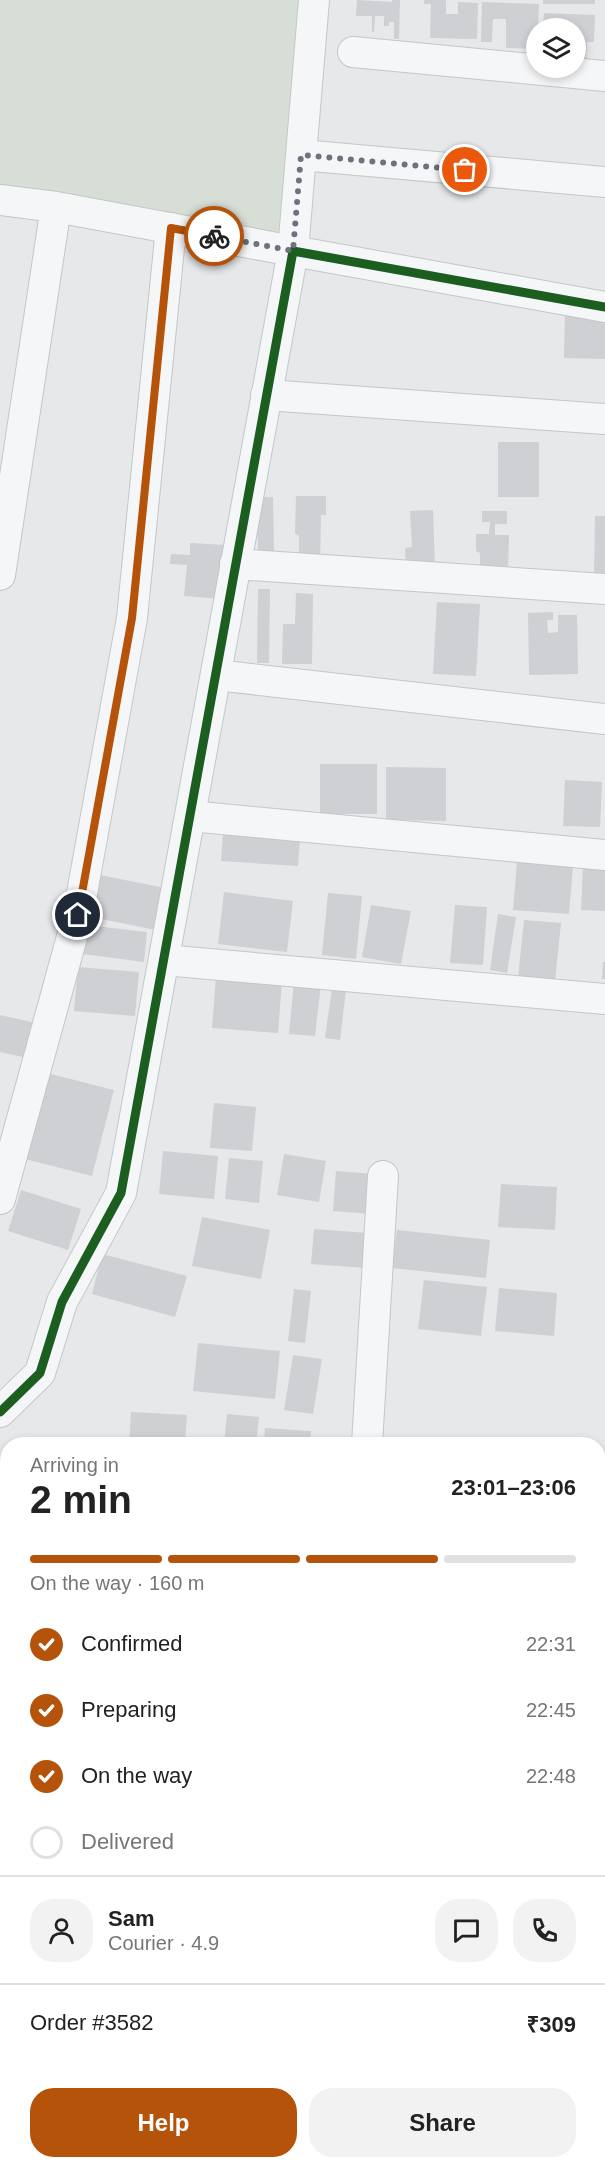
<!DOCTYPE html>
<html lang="en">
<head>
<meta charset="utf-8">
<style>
	body { margin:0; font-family:Arial,sans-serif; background:#f2f2f2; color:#222; height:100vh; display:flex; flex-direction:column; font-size:22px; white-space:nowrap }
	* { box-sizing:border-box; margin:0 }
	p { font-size:20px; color:#767676 }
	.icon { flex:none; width:33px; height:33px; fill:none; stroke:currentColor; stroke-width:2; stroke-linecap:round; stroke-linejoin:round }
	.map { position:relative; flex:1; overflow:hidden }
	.sheet { position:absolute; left:0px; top:1437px; width:606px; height:732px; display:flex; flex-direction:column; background:#fff; border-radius:24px 24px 0 0; box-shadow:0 3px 9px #0003 }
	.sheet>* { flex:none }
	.controls { position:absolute; left:526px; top:18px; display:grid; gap:12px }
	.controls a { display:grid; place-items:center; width:60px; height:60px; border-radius:50%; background:#fff; box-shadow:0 3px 9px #0003; font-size:30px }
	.pin { position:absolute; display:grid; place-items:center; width:51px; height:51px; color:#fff; margin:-26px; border:3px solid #fff; border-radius:50%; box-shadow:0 2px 6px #0007 }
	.courier { position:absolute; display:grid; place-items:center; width:60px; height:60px; margin:-30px; border:4px solid #b45309; border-radius:50%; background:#fff; color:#222; box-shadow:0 2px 8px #0007 }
	.head em { font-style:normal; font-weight:600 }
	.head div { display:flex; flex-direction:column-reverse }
	.head { display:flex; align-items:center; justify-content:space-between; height:102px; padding:0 30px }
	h1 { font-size:39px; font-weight:600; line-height:45px }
	.bar { display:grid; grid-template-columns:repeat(4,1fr); gap:9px 6px; align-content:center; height:72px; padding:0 30px }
	.bar i { height:8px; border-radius:4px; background:#e0e0e0 }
	.bar .on { background:#b45309 }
	.bar p { grid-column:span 4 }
	.line { display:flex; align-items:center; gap:15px; padding:0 30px; border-top:2px solid #e0e0e0 }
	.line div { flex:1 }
	.round { display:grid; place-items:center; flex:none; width:63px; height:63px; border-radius:24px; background:#f2f2f2 }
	ol { padding:0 30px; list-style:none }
	li { display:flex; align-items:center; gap:18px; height:66px }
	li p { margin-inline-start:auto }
	li .icon { padding:6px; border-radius:50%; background:#b45309; color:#fff; stroke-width:4 }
	li:last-child { color:#767676 }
	li i { width:33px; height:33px; border:3px solid #e0e0e0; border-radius:50% }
	.action { display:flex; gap:12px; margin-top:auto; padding:12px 30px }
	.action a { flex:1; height:69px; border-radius:24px; background:#b45309; color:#fff; font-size:24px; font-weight:600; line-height:69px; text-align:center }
	.action a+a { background:#f2f2f2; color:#222 }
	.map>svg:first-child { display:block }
	.green { fill:#d6ded6 }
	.building { fill:#ced0d3 }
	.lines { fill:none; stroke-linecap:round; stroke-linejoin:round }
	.street-casing { stroke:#c4c6c8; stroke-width:32 }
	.street { stroke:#f5f6f7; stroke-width:30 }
	.cycleway-casing { stroke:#f4f6f9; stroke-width:13 }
	.cycleway { stroke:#1b5e20; stroke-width:9 }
	.done { stroke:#6c737f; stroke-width:6; stroke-dasharray:0 10.8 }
	.route { stroke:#b45309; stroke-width:8 }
</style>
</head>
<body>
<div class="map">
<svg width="605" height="2169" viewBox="0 0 605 2169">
	<rect width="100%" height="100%" fill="#e6e8ea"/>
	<path class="green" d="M0,0H314L293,251L0,203Z"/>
	<path class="building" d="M357,0L392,2V0H400L399,39H394V22H389V26H384V16H375L374,32H372V16H356Z
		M424,0H446V14H458V2L478,3L477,39L430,38L431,4H424Z
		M543,0H595V4H543Z
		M482,2L539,4L537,49L506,48V19H493L492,42H481Z
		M544,13L595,15L594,42H587L586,62H576V28H543Z
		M565,313L605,314V359L564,358Z
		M498,442H539V497H498Z
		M296,496H326V515H321L320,562L299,561V536L295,533Z
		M257,497H273L274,553H258Z
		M433,510L435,569L406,570L405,548L412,547L410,511Z
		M482,511H507V524H495V535H509L508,574H480V553L476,551V534H489L490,522H482Z
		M595,516H605V579H594Z
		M190,543L226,545L222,599L184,596L187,565L170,564L171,554L190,555Z
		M258,589H270L269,663H257Z
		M296,593L313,594L312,664H282L283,624H295Z
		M437,602L480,604L476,676L433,674Z
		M553,612V620H547L548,633L558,632V615H577L578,674L529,675L528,613Z
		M320,764H377V814H320Z
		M386,767L446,768V821L386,820Z
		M565,780L602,782L600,827L563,826Z
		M223,834L300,839L298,866L221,861Z
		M517,862L573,867L569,914L513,910Z
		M583,865L605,866V911L581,910Z
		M95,874L165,888L156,930L86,916Z
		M224,892L293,901L287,952L218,944Z
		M328,893L362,896L356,959L322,955Z
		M371,905L411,911L401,964L362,957Z
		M455,905L487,907L483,965L450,963Z
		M498,914L516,917L507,973L490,970Z
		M524,920L561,923L555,981L518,978Z
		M86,925L147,932L144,962L83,954Z
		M603,962H605V979H602Z
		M78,967L139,972L135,1016L74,1011Z
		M216,976L282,981L278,1033L212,1028Z
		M294,981L321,984L315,1036L289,1034Z
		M332,988L346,990L340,1040L325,1038Z
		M0,1015L36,1023L27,1058L0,1052Z
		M47,1073L114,1090L92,1176L25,1159Z
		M214,1103L256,1107L252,1151L210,1148Z
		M163,1151L218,1156L214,1199L159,1194Z
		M284,1154L326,1161L319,1202L277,1195Z
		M229,1158L263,1161L259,1203L225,1199Z
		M336,1171L374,1174L371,1214L333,1211Z
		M501,1184L557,1187L555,1230L498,1227Z
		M21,1190L81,1209L68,1250L8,1231Z
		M202,1217L270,1230L261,1279L192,1266Z
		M314,1229L368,1233L365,1268L311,1264Z
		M397,1230L490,1240L486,1278L392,1268Z
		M102,1254L187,1276L175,1317L92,1294Z
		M424,1280L487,1287L481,1336L418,1329Z
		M499,1288L557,1293L554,1336L495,1331Z
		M294,1289L311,1291L305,1343L288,1341Z
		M198,1343L280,1351L275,1399L193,1391Z
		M293,1355L322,1359L313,1414L284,1410Z
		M131,1412L187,1415L185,1444H129Z
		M227,1414L259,1417L256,1444H224Z
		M265,1428L311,1431L310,1444H264Z
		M4,1547H8V1597H6Z
		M0,1604H8V1677H0Z
		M598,1793H605V1832H598Z
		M1,1850H8V1897H0Z
		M203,2162H248V2169H202Z
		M278,2162H319V2169H263V2166L278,2165Z"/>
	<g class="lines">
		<defs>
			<path id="street" d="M353,52L605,76
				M301,155L605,182
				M0,200L56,207L293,251L314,0
				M266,395L605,419
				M235,564L605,589
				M0,575L56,207
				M216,675L605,719
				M190,816L605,855
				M164,960L605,999
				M0,1199L78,915L132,618L171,228
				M0,1412L40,1373L62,1302L121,1193L293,251L605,307
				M367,1444L383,1176
				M598,1482H605
				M0,2053H8"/>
		</defs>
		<use href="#street" class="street-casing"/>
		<use href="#street" class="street"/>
		<defs>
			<path id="cycleway" d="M0,1412L40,1373L62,1302L121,1193L293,251L605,307"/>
		</defs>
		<use href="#cycleway" class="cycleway-casing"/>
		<use href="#cycleway" class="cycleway"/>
	</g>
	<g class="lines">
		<path class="done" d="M214,236L293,251L301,155L465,170"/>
		<path class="route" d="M78,915L132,618L171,228L214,236"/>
	</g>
</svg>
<div class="controls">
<a><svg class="icon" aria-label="layers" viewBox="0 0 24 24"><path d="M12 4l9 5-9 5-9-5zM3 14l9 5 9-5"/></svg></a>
</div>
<div class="pin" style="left:465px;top:170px;background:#ea580c"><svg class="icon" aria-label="bag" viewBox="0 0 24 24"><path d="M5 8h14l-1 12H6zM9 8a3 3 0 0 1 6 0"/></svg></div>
<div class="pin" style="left:78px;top:915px;background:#1f2937"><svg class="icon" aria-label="home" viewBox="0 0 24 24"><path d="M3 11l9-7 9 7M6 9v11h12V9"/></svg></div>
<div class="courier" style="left:214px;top:236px"><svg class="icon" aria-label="bike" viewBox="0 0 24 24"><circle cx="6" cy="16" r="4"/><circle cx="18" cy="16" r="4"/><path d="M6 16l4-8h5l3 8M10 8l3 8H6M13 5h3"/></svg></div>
<section class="sheet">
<div class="head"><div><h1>2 min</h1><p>Arriving in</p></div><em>23:01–23:06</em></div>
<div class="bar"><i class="on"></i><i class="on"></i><i class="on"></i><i></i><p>On the way · 160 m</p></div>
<ol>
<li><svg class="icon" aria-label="check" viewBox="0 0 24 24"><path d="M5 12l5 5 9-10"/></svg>Confirmed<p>22:31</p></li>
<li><svg class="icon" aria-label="check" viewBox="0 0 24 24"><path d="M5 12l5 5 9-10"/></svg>Preparing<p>22:45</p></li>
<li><svg class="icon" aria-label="check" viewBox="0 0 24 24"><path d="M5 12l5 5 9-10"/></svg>On the way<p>22:48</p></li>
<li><i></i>Delivered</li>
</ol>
<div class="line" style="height:108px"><a class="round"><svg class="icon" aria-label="person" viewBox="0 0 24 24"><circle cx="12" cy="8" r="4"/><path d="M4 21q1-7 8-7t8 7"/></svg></a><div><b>Sam</b><p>Courier · 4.9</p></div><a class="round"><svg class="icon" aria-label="chat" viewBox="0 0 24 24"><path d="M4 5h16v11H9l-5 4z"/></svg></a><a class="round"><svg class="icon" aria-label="phone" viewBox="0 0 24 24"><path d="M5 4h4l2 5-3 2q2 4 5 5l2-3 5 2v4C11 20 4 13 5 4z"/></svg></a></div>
<div class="line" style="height:78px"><div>Order #3582</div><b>₹309</b></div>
<div class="action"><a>Help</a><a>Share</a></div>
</section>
</div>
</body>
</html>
